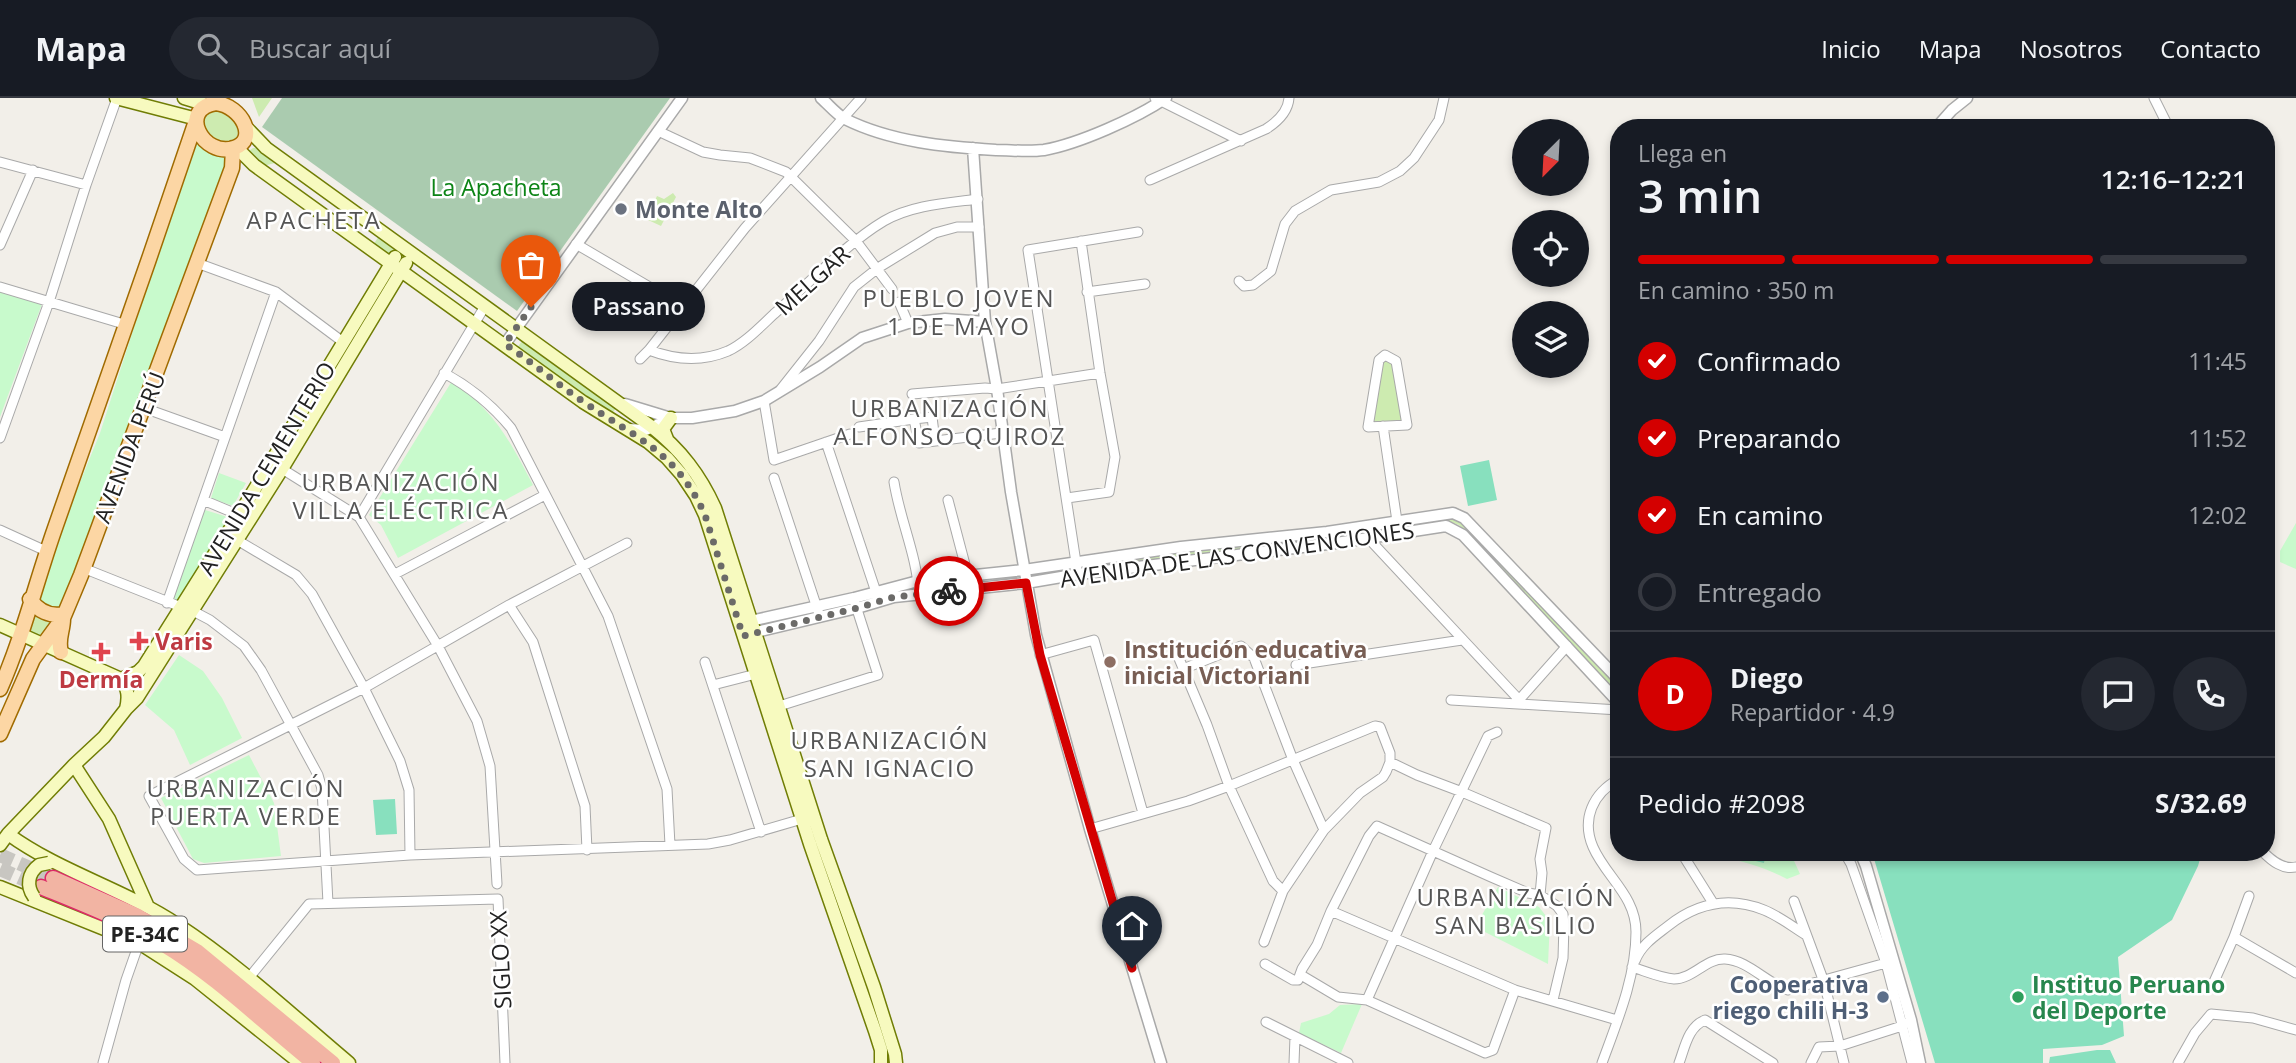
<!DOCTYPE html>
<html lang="es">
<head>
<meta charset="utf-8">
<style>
	body { margin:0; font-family:"Open Sans",sans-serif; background:#242831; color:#f1f3f6; height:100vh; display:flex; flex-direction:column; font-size:26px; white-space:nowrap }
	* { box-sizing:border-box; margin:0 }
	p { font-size:23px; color:#9ea1a6 }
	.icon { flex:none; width:38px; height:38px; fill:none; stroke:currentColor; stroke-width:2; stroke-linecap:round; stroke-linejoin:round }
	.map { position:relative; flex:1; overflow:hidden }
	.details { position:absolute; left:1610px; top:21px; width:665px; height:742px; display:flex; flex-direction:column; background:#171b24; border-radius:28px; box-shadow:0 4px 10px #0003 }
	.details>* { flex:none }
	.needle { width:46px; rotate:204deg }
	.tools { position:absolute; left:1512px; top:21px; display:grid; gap:14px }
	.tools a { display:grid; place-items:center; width:77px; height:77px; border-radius:50%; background:#171b24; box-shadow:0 4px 10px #0003; font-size:35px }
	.pin { position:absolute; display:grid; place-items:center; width:60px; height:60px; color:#fff; margin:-72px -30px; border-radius:50% 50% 50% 0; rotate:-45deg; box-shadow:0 0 7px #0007 }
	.pin .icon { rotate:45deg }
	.courier { position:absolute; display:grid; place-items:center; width:70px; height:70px; margin:-35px; border:5px solid #d40000; border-radius:50%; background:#fff; color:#222; box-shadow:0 2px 9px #0007 }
	.bubble { position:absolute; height:49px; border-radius:24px; background:#171b24; box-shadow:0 4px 10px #0003; font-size:23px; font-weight:600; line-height:49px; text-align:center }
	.head em { font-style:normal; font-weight:600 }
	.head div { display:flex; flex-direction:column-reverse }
	.head { display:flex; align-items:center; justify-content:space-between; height:119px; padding:0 28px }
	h1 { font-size:46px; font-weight:600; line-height:52px }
	.bar { display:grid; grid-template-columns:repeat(4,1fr); gap:10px 7px; align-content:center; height:84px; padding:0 28px }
	.bar i { height:9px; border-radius:5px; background:#363941 }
	.bar .selected { background:#d40000 }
	.bar p { grid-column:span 4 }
	.line { display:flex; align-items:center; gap:18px; padding:0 28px; border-top:2px solid #363941 }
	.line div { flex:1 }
	.round { display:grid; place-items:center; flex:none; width:74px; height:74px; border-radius:37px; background:#242831 }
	ol { padding:0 28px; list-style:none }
	li { display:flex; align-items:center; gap:21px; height:77px }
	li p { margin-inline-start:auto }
	li .icon { padding:7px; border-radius:50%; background:#d40000; color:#fff; stroke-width:4 }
	li:last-child { color:#9ea1a6 }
	li i { width:38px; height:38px; border:4px solid #363941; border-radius:50% }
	header { display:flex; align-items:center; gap:42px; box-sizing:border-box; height:98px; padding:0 35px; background:#171b24; border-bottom:2px solid #363941 }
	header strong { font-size:33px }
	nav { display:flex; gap:38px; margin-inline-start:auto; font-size:24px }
	.search { width:490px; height:63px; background:#242831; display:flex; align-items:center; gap:18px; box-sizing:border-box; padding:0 24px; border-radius:38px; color:#9ea1a6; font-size:26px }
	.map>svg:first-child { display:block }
	.grass { fill:#cdebb0 }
	.cemetery { fill:#aacbaf }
	.park { fill:#c8facc }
	.pitch { fill:#88e0be }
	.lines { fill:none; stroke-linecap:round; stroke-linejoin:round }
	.trunk-tunnel { stroke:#c8c6c1; stroke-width:14; stroke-dasharray:14 7; stroke-linecap:butt }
	.minor-casing { stroke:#a9a9a9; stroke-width:11 }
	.tertiary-casing { stroke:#a9a9a9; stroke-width:13 }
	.secondary-casing { stroke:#707d05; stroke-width:15 }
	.primary-casing { stroke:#a06b00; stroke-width:17 }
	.trunk-casing { stroke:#dc2a67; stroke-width:17 }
	.minor { stroke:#fff; stroke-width:9 }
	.tertiary { stroke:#fff; stroke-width:10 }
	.secondary { stroke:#f7fabf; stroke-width:12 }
	.primary { stroke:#fcd6a4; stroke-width:14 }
	.trunk { stroke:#f2b4a3; stroke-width:14 }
	.secondary-bridge-casing { stroke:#707d05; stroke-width:15; stroke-linecap:butt }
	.secondary-bridge { stroke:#f7fabf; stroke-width:12 }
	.done { stroke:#6b6a68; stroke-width:7; stroke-dasharray:0 12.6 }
	.route { stroke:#d40000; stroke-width:9 }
	.worship-dot { fill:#6b7280; stroke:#fff; stroke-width:2.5 }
	.health-dot { fill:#e0444e; stroke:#fff; stroke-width:2.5 }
	.education-dot { fill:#8d6e63; stroke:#fff; stroke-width:2.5 }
	.service-dot { fill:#5c6f8a; stroke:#fff; stroke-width:2.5 }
	.leisure-dot { fill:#2e9e5b; stroke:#fff; stroke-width:2.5 }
	.labels { text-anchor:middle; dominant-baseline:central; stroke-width:5; stroke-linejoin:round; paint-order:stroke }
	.shield { fill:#fff; stroke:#646464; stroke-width:2 }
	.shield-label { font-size:21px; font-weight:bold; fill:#222 }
	.park-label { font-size:23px; fill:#0c8416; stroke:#fff }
	.worship-label { font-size:23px; font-weight:bold; fill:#5b616d; stroke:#fff; text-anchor:start }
	.street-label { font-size:23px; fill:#222; stroke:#fff }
	.health-label { font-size:23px; font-weight:bold; fill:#be3a42; stroke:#fff; text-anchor:start }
	.education-label { font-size:23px; font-weight:bold; fill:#785e54; stroke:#fff; text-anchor:start }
	.service-label { font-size:23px; font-weight:bold; fill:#4e5e75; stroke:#fff; text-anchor:end }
	.leisure-label { font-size:23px; font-weight:bold; fill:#27864d; stroke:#fff; text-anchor:start }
	.neighbourhood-label { font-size:24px; letter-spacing:2px; fill:#555; stroke:#fff }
</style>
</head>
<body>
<header>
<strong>Mapa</strong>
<div class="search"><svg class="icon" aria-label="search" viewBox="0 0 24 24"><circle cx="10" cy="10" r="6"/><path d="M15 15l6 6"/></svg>Buscar aquí</div>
<nav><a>Inicio</a><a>Mapa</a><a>Nosotros</a><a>Contacto</a></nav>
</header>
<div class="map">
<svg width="2296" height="965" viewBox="0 0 2296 965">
	<rect width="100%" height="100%" fill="#f2efe9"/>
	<path class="grass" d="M252,0H272L259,19Z
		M210,13C253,11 241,60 214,42C210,39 206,33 202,29L205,16Z
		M253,50H256L392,147L394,154L389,157L373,147L379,138L275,65L263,68L249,53Z
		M673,95L676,99L661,128L646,121L657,98L664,101Z
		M522,243L616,310L611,317L517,250Z
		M1385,261L1393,264L1403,324L1373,326L1381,265Z
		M1451,419L1465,427L1619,591V596L1459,427L1449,423L1404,430L1403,426Z
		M1385,429L1386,433L1261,450V446Z
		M1246,447V451L1086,471V467Z
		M35,515L54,521L41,538L28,534Z"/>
	<path class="cemetery" d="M282,0H670L517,213L262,29Z"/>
	<path class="park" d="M195,40L232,59L62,509L46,513L37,498L40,483L100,335Z
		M0,192L42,206L0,319Z
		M452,283C495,314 509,341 533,387L398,460L381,427L369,417Z
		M219,375L246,385L233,408L211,400Z
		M205,412L231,420L180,506L172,502Z
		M2296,425V471L2280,464V453Z
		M179,557L203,573L222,600L242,640L190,667L174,632L145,607Z
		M249,657L274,705L281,758L204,765L193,761L161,700Z
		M1716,754H1790L1800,776L1787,781C1764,769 1741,762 1715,758Z
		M1498,789L1539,809L1550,823L1548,866L1475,829Z
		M1362,906L1341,955L1299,935L1301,925L1329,916L1340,907Z"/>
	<path class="pitch" d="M1489,362L1497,402L1468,408L1460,368Z
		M395,701L397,736L376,737L373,702Z
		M1728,754H1766L1764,765L1727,756Z
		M1872,754H2202L2198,768L2172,822L2118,859L2124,938L2102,947L2043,951V965H1935Z
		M2097,952H2110L2116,965H2049L2050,959Z"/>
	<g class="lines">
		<path class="trunk-tunnel" d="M0,757L53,780
			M0,771L41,789"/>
		<defs>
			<path id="minor" d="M1155,0L1241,43
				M2154,0L2169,30
				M658,33L703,54L720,57L750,60L786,74L856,143L892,191
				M0,64L86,87
				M1150,82L1266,31C1277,24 1288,14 1289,0
				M576,146L682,208
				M0,147L33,72
				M197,165L276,194L343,244
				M1239,183L1244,188L1253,187L1271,173L1285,126L1295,113L1331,92L1379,84L1400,73L1414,60L1439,22L1444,0
				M0,189L127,227
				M1087,194L1145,186
				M899,204L908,225
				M649,252C675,262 702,264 728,253C745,245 760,229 774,216C807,187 847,145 884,123C912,107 947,105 978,101
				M1385,257L1396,263L1407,327L1368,329L1379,262Z
				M640,261L649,252L745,130L861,0
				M444,275C470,289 492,307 511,330L608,518L667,691L670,747
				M781,291L819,243L854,189L878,170L935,135L957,129H979
				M912,296L985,290L997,291L1100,275
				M764,303L774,362L850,336
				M144,310L225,339
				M914,321L932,319L935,343
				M1383,328L1398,430
				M859,329L914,321L919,345L1001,335
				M0,340L49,204L86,87L117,0
				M826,344L876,494
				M279,369L359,419L438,548L477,623L490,668L497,786
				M774,380L820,519
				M894,384C900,422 917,458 919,496
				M1067,400L1109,394L1115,359L1100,275L1081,143
				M203,402L239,417
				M948,402L968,478
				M359,419L485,208
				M0,432L46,453
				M1369,441L1523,606
				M237,442L296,477L312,496L364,590L400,663L409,692L410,757
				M627,445L509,507L364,590L149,698L184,761L197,772L410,757L708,746L730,742L802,721
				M83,470L181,509
				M1077,471L1028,152L1138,134
				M395,476L545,397
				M167,505L276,194
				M509,507L533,544L585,708L587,752
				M191,512L210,522L244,548L261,572L318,677L322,691L328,805
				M1175,551L1207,627L1229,688L1273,783L1283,793
				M1040,557L1094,542L1143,715
				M705,564L761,734
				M1296,567L1462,542
				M1183,571L1241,548L1254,560L1293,662L1324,732
				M713,587L756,576
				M1451,602L1619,612
				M1519,602L1567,548
				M776,609L878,577L855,505
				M1390,664L1417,677L1462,694L1546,730L1540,761L1542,775L1540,797
				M1090,731L1188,703L1229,688L1375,628L1380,629L1390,655V664L1386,674L1383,679L1360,695L1324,732L1283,793L1264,844
				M1681,754L1713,805
				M1844,754L1851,766L1886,865L1912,965
				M2263,754C2272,763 2283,772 2296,769
				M1794,803L1824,884L1844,965
				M1331,813L1515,892L1617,922
				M2234,839L2249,798
				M1635,863C1641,847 1655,838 1668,828C1697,805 1729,798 1764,812C1779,818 1793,829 1806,837
				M1265,866L1293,882H1298L1302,871L1317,847L1331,813L1369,738L1377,728L1491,779L1528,795L1540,797L1557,808L1563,816L1564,827L1563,860L1553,902
				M1632,869C1645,873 1661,880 1674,881C1693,881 1706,860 1725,861C1748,862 1766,885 1788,892L1886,865
				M1301,877L1338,899L1367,902L1485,955L1493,952L1515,892
				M248,881L309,806L498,801L505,965
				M2213,886L2234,839L2296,875
				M1367,902L1433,753L1488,638L1497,634
				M1266,924L1348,965
				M103,965L126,882L139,845
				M1294,965L1295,939
				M1602,965C1617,924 1636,879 1636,834C1636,798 1606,779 1593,749C1581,721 1593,695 1619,681
				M1679,965C1685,949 1688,929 1705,922L1773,965
				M1811,965L1819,949L1840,948L1902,928L1907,925
				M2178,965L2195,935L2211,916L2253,920L2296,932"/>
			<path id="tertiary" d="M821,0C829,7 836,16 845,21C891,44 946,49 996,52C1011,52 1028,54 1044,52C1078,46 1137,20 1166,0
				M1936,30L1952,12L1967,0
				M973,50L985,224L997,291L1011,394L1036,537L1090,731L1161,965
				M505,246L682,0
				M625,306L671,320H692L735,313L764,303L820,269L862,240L908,225L945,221L985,224
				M628,331L646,332L671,320
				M746,524L854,500L918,483L1024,472L1181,449L1327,434L1453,415L1464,420L1619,582
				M748,536L857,510L894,499L1026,485L1079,476L1336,445L1446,428L1463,437L1619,605
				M1860,754L1866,768L1911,922L1920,965"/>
			<path id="secondary" d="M116,0L197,21
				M184,0L207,7
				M245,28L266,50L652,329C681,352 700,377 715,410L821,741L874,889L895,956L896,965
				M237,50L254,67L583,304L648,344L667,360L682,377L696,398L705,417L810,746L875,933L881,952V965
				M667,341L663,331L671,320
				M0,527L121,581C128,591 129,598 126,611
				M121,581L138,574L144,568L239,417L395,159
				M74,667L109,721L148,809
				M8,736C60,774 124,791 178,827C239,867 293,918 349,965
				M0,747L8,736L74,667L104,639L126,611L137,600L282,371L406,165
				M0,789L139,845L195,881L300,965"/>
			<path id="primary" d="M216,5C242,8 259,42 234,50C203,60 177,11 216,5Z
				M30,501C38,513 50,519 64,516
				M61,554C57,542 63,533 63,521
				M0,591C23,539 36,484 55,430C103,295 150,159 196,23
				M0,636L33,561L63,520L81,477L232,70L233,50"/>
			<path id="trunk" d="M53,780L138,818L197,853L333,965
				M41,789C82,806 125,822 162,846C217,879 263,925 313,965"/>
		</defs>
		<use href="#minor" class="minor-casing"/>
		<use href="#tertiary" class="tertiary-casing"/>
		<use href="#secondary" class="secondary-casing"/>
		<use href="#primary" class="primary-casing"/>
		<use href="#trunk" class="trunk-casing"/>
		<use href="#minor" class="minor"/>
		<use href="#tertiary" class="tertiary"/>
		<use href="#secondary" class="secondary"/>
		<use href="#primary" class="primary"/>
		<use href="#trunk" class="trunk"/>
		<defs>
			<path id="secondary-bridge" d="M34,799C26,788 28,775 39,767L49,765"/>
		</defs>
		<use href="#secondary-bridge" class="secondary-bridge-casing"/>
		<use href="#secondary-bridge" class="secondary-bridge"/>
	</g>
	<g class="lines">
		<path class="done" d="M531,209L505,246C532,264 557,286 584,304C637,341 676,353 705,417L743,538L857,510L894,499L949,493"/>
		<path class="route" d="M949,493L1026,485L1040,557L1132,870"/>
	</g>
	<circle class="worship-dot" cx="621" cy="111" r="7"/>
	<g class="health-dot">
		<path d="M135.5 532.5h7v7h7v7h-7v7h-7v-7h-7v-7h7z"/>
		<path d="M97.5 543.5h7v7h7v7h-7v7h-7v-7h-7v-7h7z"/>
	</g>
	<circle class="education-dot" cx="1110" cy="564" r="7"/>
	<circle class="service-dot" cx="1883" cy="899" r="7"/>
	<circle class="leisure-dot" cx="2018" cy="899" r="7"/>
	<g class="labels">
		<rect class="shield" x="103" y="818.5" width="84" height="35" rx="5"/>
		<g class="shield-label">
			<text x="145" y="836">PE-34C</text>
		</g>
		<g class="park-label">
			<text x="496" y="89">La Apacheta</text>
		</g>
		<g class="worship-label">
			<text x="635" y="111">Monte Alto</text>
		</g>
		<g class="street-label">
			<text transform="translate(812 182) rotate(-42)">MELGAR</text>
			<text transform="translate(129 349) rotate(-69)">AVENIDA PERÚ</text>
			<text transform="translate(266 370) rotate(-59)">AVENIDA CEMENTERIO</text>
			<text transform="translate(1237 456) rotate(-8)">AVENIDA DE LAS CONVENCIONES</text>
			<text transform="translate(500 862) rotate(-93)">SIGLO XX</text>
		</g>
		<g class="health-label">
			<text x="155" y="543">Varis</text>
			<text x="101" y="581" text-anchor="middle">Dermía</text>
		</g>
		<g class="education-label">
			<text x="1124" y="551">Institución educativa<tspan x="1124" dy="26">inicial Victoriani</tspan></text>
		</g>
		<g class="service-label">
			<text x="1869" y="886">Cooperativa<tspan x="1869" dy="26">riego chili H-3</tspan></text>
		</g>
		<g class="leisure-label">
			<text x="2032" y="886">Instituo Peruano<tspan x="2032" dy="26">del Deporte</tspan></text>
		</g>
		<g class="neighbourhood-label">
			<text x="314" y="121">APACHETA</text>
			<text x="959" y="199">PUEBLO JOVEN<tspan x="959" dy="28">1 DE MAYO</tspan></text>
			<text x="950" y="309">URBANIZACIÓN<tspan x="950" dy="28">ALFONSO QUIROZ</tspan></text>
			<text x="401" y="383">URBANIZACIÓN<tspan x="401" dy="28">VILLA ELÉCTRICA</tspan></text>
			<text x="890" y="641">URBANIZACIÓN<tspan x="890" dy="28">SAN IGNACIO</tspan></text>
			<text x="246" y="689">URBANIZACIÓN<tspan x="246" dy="28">PUERTA VERDE</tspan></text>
			<text x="1516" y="798">URBANIZACIÓN<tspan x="1516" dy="28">SAN BASILIO</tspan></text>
		</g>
	</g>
</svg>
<div class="tools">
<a><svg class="needle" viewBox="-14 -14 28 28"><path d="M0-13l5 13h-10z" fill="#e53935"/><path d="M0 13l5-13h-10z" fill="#9ea1a6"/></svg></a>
<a><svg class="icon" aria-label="locate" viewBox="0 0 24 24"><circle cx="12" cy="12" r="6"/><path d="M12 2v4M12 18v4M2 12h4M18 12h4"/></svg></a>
<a><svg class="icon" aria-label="layers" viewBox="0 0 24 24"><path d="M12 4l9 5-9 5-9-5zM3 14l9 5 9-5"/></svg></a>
</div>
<div class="pin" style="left:531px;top:209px;background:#ea580c"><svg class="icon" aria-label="bag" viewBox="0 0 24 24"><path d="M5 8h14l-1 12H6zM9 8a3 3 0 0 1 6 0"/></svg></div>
<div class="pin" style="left:1132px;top:870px;background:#1f2937"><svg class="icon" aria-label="home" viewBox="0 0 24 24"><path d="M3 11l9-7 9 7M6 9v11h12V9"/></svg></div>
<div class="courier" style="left:949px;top:493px"><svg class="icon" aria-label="bike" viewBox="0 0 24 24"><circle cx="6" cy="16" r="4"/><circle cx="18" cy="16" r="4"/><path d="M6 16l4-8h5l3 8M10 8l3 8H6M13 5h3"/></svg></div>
<div class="bubble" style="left:572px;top:184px;width:133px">Passano</div>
<section class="details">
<div class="head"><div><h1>3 min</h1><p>Llega en</p></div><em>12:16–12:21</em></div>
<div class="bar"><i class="selected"></i><i class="selected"></i><i class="selected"></i><i></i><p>En camino · 350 m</p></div>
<ol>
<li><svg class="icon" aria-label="check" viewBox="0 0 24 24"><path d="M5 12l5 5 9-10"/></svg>Confirmado<p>11:45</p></li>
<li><svg class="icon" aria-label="check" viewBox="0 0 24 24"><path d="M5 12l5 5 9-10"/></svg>Preparando<p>11:52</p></li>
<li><svg class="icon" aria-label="check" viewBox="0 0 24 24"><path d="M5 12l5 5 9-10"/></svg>En camino<p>12:02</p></li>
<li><i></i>Entregado</li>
</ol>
<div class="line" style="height:126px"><b class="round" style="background:#d40000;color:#fff">D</b><div><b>Diego</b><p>Repartidor · 4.9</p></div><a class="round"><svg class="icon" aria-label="chat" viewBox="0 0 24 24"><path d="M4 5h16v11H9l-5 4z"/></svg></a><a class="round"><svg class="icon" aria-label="phone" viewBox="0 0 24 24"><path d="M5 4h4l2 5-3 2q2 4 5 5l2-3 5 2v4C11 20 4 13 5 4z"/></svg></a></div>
<div class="line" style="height:91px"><div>Pedido #2098</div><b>S/32.69</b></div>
</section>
</div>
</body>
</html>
